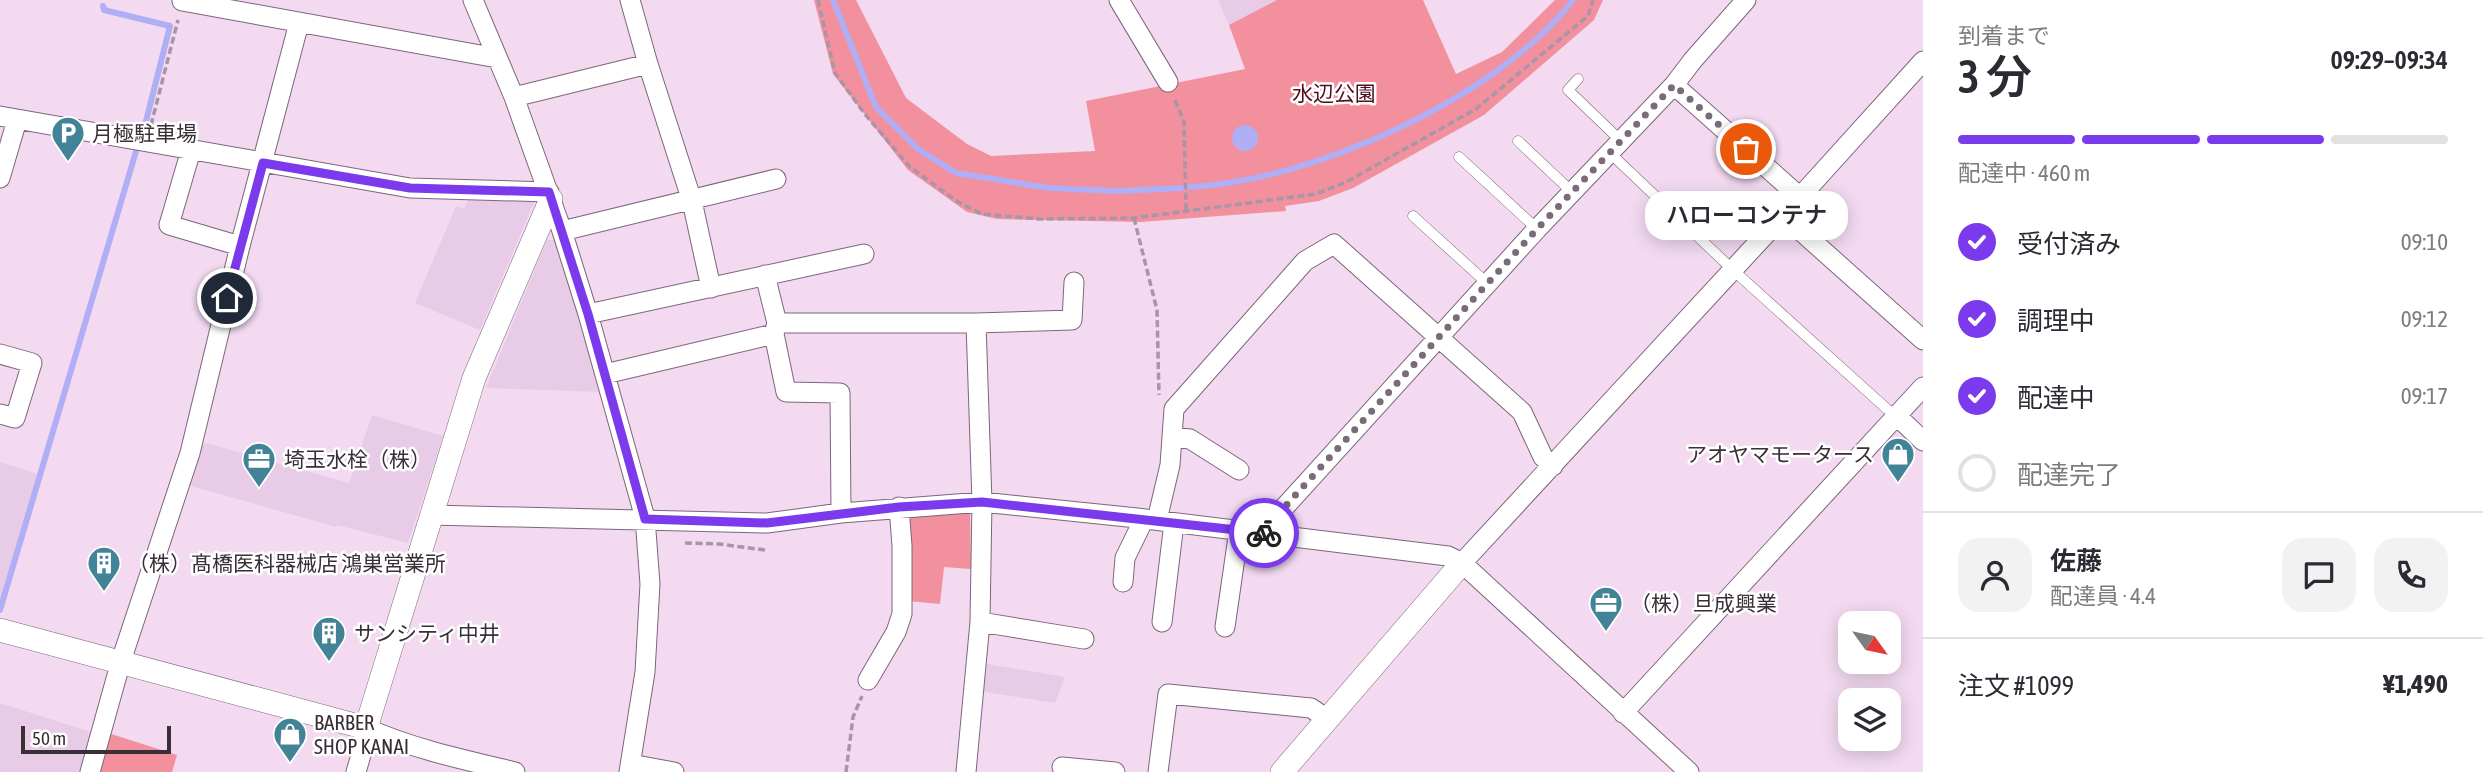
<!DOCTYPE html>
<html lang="ja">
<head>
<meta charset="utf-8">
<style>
	body { margin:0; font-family:"Asap Condensed","Noto Sans JP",sans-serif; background:#f2f2f3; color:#2b2b33; height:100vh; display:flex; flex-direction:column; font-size:26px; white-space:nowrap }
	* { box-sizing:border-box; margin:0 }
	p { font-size:23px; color:#7c7c81 }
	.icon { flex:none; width:38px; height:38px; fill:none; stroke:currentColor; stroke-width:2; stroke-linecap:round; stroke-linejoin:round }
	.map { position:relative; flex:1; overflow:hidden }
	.sheet { display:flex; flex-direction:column; background:#fff; width:560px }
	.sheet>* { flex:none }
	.needle { width:46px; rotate:123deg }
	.fabs { position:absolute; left:1838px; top:611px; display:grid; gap:14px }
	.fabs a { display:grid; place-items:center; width:63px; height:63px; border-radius:14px; background:#fff; box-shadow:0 4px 18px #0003; font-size:35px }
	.scale { position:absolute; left:21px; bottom:18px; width:150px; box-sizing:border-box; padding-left:7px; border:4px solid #382f37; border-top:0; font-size:19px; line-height:24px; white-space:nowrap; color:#382f37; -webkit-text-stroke:5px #fff; paint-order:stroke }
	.pin { position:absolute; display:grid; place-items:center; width:60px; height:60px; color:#fff; margin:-30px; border:4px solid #fff; border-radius:50%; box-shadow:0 2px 7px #0007 }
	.courier { position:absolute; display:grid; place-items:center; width:70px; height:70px; margin:-35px; border:5px solid #7c3aed; border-radius:50%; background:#fff; color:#222; box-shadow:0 2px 9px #0007 }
	.bubble { position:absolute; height:49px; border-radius:21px; background:#fff; box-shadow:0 4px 18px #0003; font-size:23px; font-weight:600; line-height:49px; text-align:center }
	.summary em { font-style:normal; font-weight:600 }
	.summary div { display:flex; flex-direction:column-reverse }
	.summary { display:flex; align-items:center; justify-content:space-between; height:119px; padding:0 35px }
	h1 { font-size:46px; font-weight:600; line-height:52px }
	.bar { display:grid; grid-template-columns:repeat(4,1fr); gap:10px 7px; align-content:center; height:84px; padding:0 35px }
	.bar i { height:9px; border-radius:5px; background:#e1e1e2 }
	.bar .active { background:#7c3aed }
	.bar p { grid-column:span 4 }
	.line { display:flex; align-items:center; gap:18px; padding:0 35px; border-top:2px solid #e1e1e2 }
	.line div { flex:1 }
	.round { display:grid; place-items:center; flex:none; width:74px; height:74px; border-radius:21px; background:#f2f2f3 }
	ol { padding:0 35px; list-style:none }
	li { display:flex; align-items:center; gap:21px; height:77px }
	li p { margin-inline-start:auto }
	li .icon { padding:7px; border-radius:50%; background:#7c3aed; color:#fff; stroke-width:4 }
	li:last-child { color:#7c7c81 }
	li i { width:38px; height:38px; border:4px solid #e1e1e2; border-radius:50% }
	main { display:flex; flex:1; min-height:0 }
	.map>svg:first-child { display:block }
	.built { fill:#e8cbe6 }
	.green { fill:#f2909d }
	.water { fill:#b0aef5 }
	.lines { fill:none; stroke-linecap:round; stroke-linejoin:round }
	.stream { stroke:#b0aef5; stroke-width:6 }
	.service-casing { stroke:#7c667a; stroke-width:11 }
	.minor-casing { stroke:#7c667a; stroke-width:21 }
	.tertiary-casing { stroke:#7c667a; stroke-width:24 }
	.path { stroke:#a895a6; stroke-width:3.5; stroke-dasharray:7 3.5; stroke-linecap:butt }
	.service { stroke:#fff; stroke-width:10 }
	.minor { stroke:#fff; stroke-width:19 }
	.tertiary { stroke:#fff; stroke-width:23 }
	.done { stroke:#796b78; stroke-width:7; stroke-dasharray:0 12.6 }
	.route { stroke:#7c3aed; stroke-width:9 }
	.labels { text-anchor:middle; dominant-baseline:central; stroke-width:5; stroke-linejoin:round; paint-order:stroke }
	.park-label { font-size:21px; fill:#4e0f1e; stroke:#fff }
	.poi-label { font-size:21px; fill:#382f37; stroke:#fff; text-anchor:start }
</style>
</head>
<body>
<main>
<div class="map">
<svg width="1923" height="772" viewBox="0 0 1923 772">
	<rect width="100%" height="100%" fill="#f3daf1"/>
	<path class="built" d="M1218,0H1277L1229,25Z
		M470,196L535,200L480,330L415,303L456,206L464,209Z
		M547,240H557L601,392L486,388Z
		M372,415L443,436L408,543L337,525L336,527L188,485L199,446L206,443L349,483Z
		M0,462L38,474L0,600Z
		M981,663L1065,677L1055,703L979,691Z
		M0,703L94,733L82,772H0Z"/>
	<path class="green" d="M814,0H856L906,98L967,144L991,156L1095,151L1086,101L1245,69L1229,25L1277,0H1423L1456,74L1502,52L1555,0H1603L1594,20L1484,115L1353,188L1319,201L1285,206L1286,211L1141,222L997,219L967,212L908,170L833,74Z
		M970,510L971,569L944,567L940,604L908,601L909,512Z
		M108,733L177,755L172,772H97Z"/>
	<path class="water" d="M1232 138a13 13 0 1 1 26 0a13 13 0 1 1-26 0Z"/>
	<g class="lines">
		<path class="stream" d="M833,0L876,107L918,149L956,173L1049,188L1118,191L1183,188
			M103,6L104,10L170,26L143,133
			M1189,187C1313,181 1497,98 1573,0
			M0,610L137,148"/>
		<defs>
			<path id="service" d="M1578,79L1568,90L1620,140
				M1518,141L1572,192
				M1609,152L1733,270L1887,409L1897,416
				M1459,157L1537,229
				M1413,216L1488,284"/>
			<path id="minor" d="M473,0L514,97L562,231L588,314L645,518L650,584L645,672L629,772
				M630,0L648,64L692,201L711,288
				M1119,0L1168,82
				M182,1L497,58
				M1674,85L1800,197
				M514,97L648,64
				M0,116L410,188L549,192
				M191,150L169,225L240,246
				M0,178L17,120
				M1783,215L1923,340
				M562,231L776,179
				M765,275L777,323H976L982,502L980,622L966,772
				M588,314L864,254
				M777,323L774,334L786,392L840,393L841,513
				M976,323L1072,320L1074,282
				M0,354L32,363L15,418L0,414
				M605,374L774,334
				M1897,416L1923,441
				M1172,437L1190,439L1239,470
				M431,515L767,523L841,513L982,502L1137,518L1448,556L1462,563L1689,772
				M1157,520L1170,465L1174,409L1305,261L1334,244L1522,412L1543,457L1553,466
				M1266,533L1271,522L1537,229L1674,85L1693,60L1746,0
				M1462,563L1800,197L1923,61
				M1123,582L1125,558L1144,519
				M980,622L1084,639
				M1162,622L1174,523
				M1225,627L1239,530
				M868,680L896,632L902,614V546L899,507
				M1623,713L1923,387
				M631,764L674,772
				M1062,767L1115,772
				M90,772L121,661L190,453L240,246L299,23
				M356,772L363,748L366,728C413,749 465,760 515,772
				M1158,772L1168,694L1311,708L1327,719"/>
			<path id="tertiary" d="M0,630L366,728L474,378L551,199
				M1282,772L1462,563"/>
		</defs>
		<use href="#service" class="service-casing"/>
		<use href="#minor" class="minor-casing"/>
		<use href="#tertiary" class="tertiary-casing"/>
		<path class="path" d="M818,0L835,73L864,113L910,167L958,202L982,214L1039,219L1134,218L1316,194L1346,182L1476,109L1588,16L1593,0
			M1175,100L1184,122L1186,211
			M151,125L178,20
			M1134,218L1157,310L1159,395
			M685,543L719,544L765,550
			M846,772L853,717L862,696"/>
		<use href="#service" class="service"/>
		<use href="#minor" class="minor"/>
		<use href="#tertiary" class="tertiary"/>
	</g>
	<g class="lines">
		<path class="done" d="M1264,533H1266L1271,522L1537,229L1674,85L1746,149"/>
		<path class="route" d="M227,298L263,163L410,188L549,192L588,314L645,519L767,523L899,507L982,502L1264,533"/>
	</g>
	<defs>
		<symbol id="parking-pin" viewBox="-11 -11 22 30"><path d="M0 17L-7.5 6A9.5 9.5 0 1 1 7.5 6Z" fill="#438397" stroke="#fff"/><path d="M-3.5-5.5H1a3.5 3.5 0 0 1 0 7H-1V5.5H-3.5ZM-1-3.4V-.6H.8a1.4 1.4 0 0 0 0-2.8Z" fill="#fff"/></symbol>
		<symbol id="shop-pin" viewBox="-11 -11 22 30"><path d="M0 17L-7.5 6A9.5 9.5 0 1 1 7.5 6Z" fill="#438397" stroke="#fff"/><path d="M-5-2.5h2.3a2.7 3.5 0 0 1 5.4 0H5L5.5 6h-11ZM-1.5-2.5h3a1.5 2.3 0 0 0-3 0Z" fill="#fff"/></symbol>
		<symbol id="office-pin" viewBox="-11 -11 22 30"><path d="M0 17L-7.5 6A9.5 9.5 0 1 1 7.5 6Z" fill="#438397" stroke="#fff"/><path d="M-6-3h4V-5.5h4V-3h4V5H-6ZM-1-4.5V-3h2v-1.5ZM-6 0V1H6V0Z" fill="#fff"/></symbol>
		<symbol id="building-pin" viewBox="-11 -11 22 30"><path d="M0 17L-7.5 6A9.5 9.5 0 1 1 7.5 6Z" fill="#438397" stroke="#fff"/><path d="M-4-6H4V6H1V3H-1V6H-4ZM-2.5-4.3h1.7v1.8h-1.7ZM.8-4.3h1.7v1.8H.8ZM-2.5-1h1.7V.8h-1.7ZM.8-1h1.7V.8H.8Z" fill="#fff"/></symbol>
	</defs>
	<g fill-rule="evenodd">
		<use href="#parking-pin" x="49" y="114" width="38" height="52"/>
		<use href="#shop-pin" x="1879" y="435" width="38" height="52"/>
		<use href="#office-pin" x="240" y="440" width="38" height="52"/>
		<use href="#building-pin" x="85" y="544" width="38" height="52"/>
		<use href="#office-pin" x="1587" y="584" width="38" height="52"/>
		<use href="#building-pin" x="310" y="614" width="38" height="52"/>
		<use href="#shop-pin" x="271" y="715" width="38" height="52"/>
	</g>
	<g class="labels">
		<g class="park-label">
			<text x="1334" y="93">水辺公園</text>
		</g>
		<g class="poi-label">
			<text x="92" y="133">月極駐車場</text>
			<text x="1874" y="454" text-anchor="end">アオヤマモータース</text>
			<text x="284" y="459">埼玉水栓（株）</text>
			<text x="128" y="563">（株）髙橋医科器械店 鴻巣営業所</text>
			<text x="1630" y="603">（株）旦成興業</text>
			<text x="354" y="633">サンシティ中井</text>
			<text x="314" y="722">BARBER<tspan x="314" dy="24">SHOP KANAI</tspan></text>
		</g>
	</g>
</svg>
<div class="fabs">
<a><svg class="needle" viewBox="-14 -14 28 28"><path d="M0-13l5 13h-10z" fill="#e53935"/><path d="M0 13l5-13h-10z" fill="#7c7c81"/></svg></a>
<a><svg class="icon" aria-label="layers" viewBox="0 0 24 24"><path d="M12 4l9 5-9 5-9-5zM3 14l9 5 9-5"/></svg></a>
</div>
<div class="scale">50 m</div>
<div class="pin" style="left:1746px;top:149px;background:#ea580c"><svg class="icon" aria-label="bag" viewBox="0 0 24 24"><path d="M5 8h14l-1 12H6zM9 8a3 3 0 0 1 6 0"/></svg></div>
<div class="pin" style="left:227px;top:298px;background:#1f2937"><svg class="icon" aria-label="home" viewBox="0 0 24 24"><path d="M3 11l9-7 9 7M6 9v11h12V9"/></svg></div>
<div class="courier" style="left:1264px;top:533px"><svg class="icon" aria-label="bike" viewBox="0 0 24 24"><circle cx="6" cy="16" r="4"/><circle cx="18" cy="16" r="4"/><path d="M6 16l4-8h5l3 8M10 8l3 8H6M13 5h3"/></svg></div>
<div class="bubble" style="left:1645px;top:191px;width:203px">ハローコンテナ</div>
</div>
<section class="sheet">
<div class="summary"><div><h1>3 分</h1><p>到着まで</p></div><em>09:29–09:34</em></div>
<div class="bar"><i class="active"></i><i class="active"></i><i class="active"></i><i></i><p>配達中 · 460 m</p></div>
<ol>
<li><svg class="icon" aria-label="check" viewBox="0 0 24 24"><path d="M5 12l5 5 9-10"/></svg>受付済み<p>09:10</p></li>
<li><svg class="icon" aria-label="check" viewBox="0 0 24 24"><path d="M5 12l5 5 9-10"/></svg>調理中<p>09:12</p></li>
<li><svg class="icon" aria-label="check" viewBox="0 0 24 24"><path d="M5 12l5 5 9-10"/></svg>配達中<p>09:17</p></li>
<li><i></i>配達完了</li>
</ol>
<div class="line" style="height:126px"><a class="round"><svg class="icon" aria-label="person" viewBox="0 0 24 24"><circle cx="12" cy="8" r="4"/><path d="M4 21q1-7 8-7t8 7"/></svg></a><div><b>佐藤</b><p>配達員 · 4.4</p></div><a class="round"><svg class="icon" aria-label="chat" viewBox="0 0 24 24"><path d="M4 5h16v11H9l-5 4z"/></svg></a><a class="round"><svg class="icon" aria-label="phone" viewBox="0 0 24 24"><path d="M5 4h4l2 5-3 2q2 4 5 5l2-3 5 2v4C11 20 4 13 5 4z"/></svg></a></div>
<div class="line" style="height:91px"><div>注文 #1099</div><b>¥1,490</b></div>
</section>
</main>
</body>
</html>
